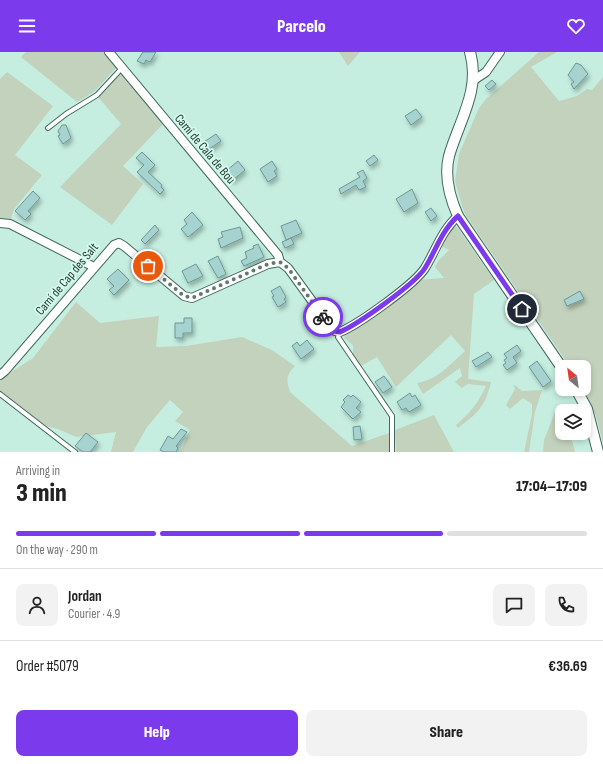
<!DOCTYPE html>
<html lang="en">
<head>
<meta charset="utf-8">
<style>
	body { margin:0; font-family:"Sofia Sans Condensed",sans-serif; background:#f2f2f2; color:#222; height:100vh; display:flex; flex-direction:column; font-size:15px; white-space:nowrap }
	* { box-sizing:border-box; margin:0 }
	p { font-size:13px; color:#767676 }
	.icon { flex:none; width:22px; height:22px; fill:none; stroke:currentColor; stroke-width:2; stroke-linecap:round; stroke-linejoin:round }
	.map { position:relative; height:400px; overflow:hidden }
	.side { display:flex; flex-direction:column; background:#fff; flex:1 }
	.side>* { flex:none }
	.needle { width:26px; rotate:331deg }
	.buttons { position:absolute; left:555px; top:308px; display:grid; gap:8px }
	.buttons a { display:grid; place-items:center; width:36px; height:36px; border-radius:8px; background:#fff; box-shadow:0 2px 6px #0003; font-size:20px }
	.pin { position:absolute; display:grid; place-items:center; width:34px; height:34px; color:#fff; margin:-17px; border:2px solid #fff; border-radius:50%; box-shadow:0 1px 4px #0007 }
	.courier { position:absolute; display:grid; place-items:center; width:40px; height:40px; margin:-20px; border:3px solid #7c3aed; border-radius:50%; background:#fff; color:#222; box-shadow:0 1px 5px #0007 }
	.summary em { font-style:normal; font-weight:800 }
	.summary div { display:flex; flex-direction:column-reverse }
	.summary { display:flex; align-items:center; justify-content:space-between; height:68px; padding:0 16px }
	h1 { font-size:26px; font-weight:800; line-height:30px }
	.bar { display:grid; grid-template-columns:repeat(4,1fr); gap:6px 4px; align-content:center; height:48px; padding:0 16px }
	.bar i { height:5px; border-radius:3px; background:#e0e0e0 }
	.bar .current { background:#7c3aed }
	.bar p { grid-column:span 4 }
	.line { display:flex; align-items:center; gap:10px; padding:0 16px; border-top:1px solid #e0e0e0 }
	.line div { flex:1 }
	.round { display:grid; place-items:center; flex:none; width:42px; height:42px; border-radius:8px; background:#f2f2f2 }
	.primary-button { display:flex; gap:8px; margin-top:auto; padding:8px 16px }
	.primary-button a { flex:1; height:46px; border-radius:8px; background:#7c3aed; color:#fff; font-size:16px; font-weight:800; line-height:46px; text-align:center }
	.primary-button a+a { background:#f2f2f2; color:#222 }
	header { display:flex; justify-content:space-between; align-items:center; height:52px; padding:0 16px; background:#7c3aed; color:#fff; font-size:18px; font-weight:800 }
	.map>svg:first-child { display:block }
	.green { fill:#c3d2bc }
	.building { fill:#a6d2cf; stroke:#6d9795; filter:url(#shadow) }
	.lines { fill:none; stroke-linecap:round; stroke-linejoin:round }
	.service-casing { stroke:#43685c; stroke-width:6 }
	.minor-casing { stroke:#43685c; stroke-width:10 }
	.tertiary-casing { stroke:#43685c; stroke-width:12 }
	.service { stroke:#fff; stroke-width:4 }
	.minor { stroke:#fff; stroke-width:8 }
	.tertiary { stroke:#fff; stroke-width:10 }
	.done { stroke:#607971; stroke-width:4; stroke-dasharray:0 7.2 }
	.route { stroke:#7c3aed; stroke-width:5 }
	.labels { text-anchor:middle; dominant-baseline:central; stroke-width:3.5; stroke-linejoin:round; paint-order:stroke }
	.street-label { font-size:13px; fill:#2a3a35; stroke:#d2fbed }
</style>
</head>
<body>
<header><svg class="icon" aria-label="menu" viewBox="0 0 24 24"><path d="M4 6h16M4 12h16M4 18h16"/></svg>Parcelo<svg class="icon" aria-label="heart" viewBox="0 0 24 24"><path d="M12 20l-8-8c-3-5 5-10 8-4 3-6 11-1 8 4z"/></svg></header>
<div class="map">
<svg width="603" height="400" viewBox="0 0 603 400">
	<defs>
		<filter id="shadow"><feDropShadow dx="2" dy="3.5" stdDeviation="2" flood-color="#0004"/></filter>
	</defs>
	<rect width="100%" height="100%" fill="#c5eee0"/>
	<path class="green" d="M26,0H106L117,15L94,40L77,50L21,5Z
		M339,0H360L348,14Z
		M539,0H557L531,15L559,49L577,44L587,37L592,38L603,25V391L596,364L584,337V315H570L465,162L462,154L455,129L459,102L479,56L486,47Z
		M7,20L53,54L15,103L42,123L14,157L11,167L0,166V27Z
		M122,20L163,72L123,114L143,132L112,173L60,135L121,72L98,45Z
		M453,174L457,175L494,228L474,242L468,327L491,330C485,355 478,361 458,376L456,373C469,362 479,350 486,334L468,332L462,336L455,330L462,324L460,316L423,342L417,331C438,328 450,312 465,299L451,283L396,335L377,305L361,314L353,303V293L344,286C349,275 404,236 417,230C424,226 436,227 444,226L435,215L439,208L449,198L441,194Z
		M76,250L100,271L159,264L156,295L186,294L242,285L272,298L295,314C286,323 286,328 290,340L352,394L389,381L390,400H180L190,378L175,369L183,360L170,348L147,375L133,400H111L116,380L76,385L58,377L46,374L0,339V327L33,306Z
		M513,333L516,334L522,339L542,338L535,360L529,400H524L532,362V352L523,346L510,357L506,353L515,337Z
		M561,357L562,381H570L575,400H543L544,388L555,360Z
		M434,363L454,400H396L395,378Z"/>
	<path class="building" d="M143,0H156L150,10L146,8L144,12L137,9Z
		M576,11L581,13L588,22L574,37L571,32L574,30L568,23Z
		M492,28L496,32L489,38L485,34Z
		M416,57L422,65L411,73L405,64Z
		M62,73H66L71,86L63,92L58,84L60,83L58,79Z
		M216,82L221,89L209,97L204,90Z
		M142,100L155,113L148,120L162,133L161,135L164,138L160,142L137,120L144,113L136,106Z
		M374,103L378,108L370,114L366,109Z
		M238,109L245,118L232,129L225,120Z
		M272,109L277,117L274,119L277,124L268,130L260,117Z
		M363,118L367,126L363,129L366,135L359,138L356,133L341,142L339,137L360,125L357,121Z
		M412,137L418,151L404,160L396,147Z
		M33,139L40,146L28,159L31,162L25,168L15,159Z
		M431,156L437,164L431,169L425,160Z
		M192,160L203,173L188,185L181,177L187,172L184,168Z
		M296,168L302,181L286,188L281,174Z
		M155,173L159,178L145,192L141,188Z
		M240,175L243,186L221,196L218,187L223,185L221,180Z
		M291,186L294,192L285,196L282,190Z
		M258,192L264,205L244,214L241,209L247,206L245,200L254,196L253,194Z
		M218,204L226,222L218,226L208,209Z
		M196,212L203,224L188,231L182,219Z
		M118,217L129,228L114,243L109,238L114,234L107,227Z
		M280,234L286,245L284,247L286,250L278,255L272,245L274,244L271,239Z
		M580,239L584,247L567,254L564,248Z
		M315,263L319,268L309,274L306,269Z
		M184,266H192V281H183V286H175V271H184Z
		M307,288L314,297L301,307L292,294L297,290L300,294Z
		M517,293L521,299L513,305L517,311L507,318L503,313L506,311L504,308L507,306L504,302Z
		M488,300L492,305L476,315L472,309Z
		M537,309L551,329L543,335L529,315Z
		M384,324L392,335L383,341L375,330Z
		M410,341L412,345L415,343L421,353L409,360L406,356L402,358L397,350Z
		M348,343L351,345L353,343L361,350L356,356L361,360L353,367L341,355L345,350L343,348Z
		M360,374L362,387L354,388L353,375Z
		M181,377L187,380L176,394L178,396L176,400H164L160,398L168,384L173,387Z
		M86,381L98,390L90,400H83L75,394Z"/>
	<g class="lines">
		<defs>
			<path id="service" d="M48,76L66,62L97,43L122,16
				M340,280L338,285L392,364V400
				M0,342L75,400"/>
			<path id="minor" d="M109,0L278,203L280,210
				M474,28L486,20L500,0
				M0,171L10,172L94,215
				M0,323L5,319L114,193L119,191L124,194L184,244L192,246L268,212L280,210L288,216L331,275L335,279L340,280C359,272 415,232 425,216C436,198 442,178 458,164"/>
			<path id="tertiary" d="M470,0C481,38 459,69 449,104C444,124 450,146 458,164L562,316
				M576,337L587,357L598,400"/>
		</defs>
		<use href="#service" class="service-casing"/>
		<use href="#minor" class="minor-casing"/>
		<use href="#tertiary" class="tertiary-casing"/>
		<use href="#service" class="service"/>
		<use href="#minor" class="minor"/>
		<use href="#tertiary" class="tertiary"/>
	</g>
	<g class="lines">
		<path class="done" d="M148,214L184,244L192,246L268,212L280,210L288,216L323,265"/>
		<path class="route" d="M323,265L335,279L340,280C358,272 415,232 425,216C436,198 442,178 458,164L522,257"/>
	</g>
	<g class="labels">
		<g class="street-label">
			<text transform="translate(205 97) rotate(50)">Camí de Cala de Bou</text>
			<text transform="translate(67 227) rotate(-50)">Camí de Cap des Salt</text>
		</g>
	</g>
</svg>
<div class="buttons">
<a><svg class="needle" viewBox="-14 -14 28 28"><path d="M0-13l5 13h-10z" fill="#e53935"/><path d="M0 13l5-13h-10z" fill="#767676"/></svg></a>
<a><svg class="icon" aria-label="layers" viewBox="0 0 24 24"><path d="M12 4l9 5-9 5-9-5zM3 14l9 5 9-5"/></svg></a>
</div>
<div class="pin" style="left:148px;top:214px;background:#ea580c"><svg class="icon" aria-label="bag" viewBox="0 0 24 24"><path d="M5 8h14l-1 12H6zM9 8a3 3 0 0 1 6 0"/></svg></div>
<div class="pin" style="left:522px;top:257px;background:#1f2937"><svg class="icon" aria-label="home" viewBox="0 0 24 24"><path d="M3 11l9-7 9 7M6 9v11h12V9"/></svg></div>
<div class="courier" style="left:323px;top:265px"><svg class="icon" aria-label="bike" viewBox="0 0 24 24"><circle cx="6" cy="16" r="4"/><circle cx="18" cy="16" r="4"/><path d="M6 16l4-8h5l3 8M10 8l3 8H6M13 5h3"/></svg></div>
</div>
<section class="side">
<div class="summary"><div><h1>3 min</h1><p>Arriving in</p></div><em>17:04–17:09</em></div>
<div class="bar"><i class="current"></i><i class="current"></i><i class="current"></i><i></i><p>On the way · 290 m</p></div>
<div class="line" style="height:72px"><a class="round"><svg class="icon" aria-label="person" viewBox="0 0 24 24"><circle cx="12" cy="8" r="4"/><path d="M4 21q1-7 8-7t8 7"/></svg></a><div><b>Jordan</b><p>Courier · 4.9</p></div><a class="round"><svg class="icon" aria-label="chat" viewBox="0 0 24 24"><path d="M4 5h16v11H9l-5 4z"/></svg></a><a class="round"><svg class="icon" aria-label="phone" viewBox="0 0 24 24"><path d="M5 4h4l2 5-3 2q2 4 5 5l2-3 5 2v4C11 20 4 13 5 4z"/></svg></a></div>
<div class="line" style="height:52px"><div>Order #5079</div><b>€36.69</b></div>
<div class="primary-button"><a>Help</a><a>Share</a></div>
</section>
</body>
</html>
